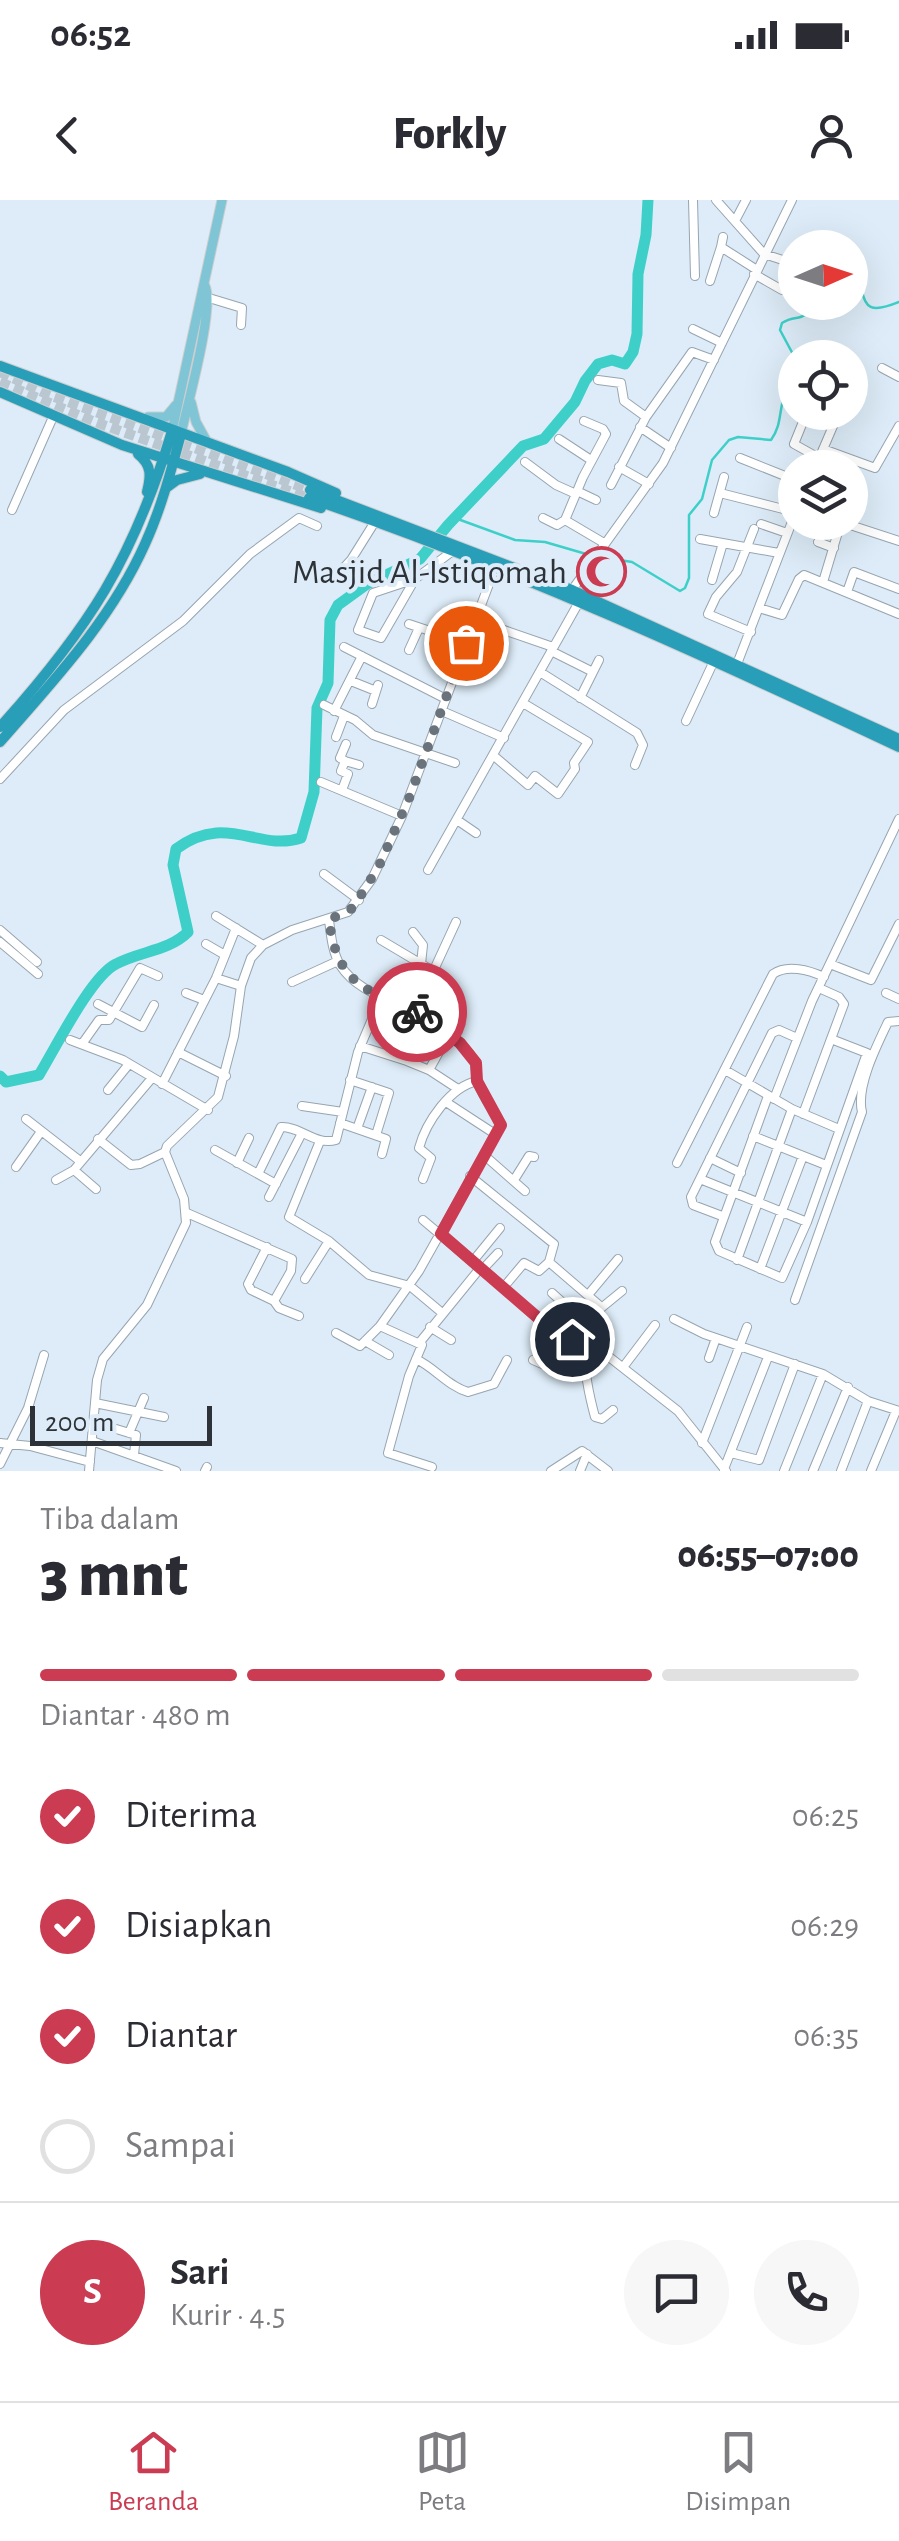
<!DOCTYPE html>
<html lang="id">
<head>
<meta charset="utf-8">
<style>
	body { margin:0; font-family:"Alegreya Sans",sans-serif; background:#f7f7f7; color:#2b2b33; height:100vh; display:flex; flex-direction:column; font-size:38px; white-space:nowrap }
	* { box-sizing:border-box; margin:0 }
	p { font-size:32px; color:#7c7c81 }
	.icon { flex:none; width:55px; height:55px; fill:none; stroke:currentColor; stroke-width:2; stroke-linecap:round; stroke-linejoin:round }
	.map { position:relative; height:1271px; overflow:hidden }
	.details { display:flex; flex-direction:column; background:#fff; flex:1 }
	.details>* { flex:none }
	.needle { width:65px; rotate:87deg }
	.fabs { position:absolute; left:778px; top:30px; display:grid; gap:20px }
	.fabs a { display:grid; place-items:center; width:90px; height:90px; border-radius:50%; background:#fff; box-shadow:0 10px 40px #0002; font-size:50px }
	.scale { position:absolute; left:30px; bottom:25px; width:182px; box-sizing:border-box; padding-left:10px; border:5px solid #2c3237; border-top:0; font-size:28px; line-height:35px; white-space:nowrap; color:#2c3237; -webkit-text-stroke:8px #ddecf8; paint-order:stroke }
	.pin { position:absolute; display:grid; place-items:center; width:85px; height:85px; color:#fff; margin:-42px; border:5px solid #fff; border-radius:50%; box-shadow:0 2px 10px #0007 }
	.courier { position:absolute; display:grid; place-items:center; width:100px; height:100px; margin:-50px; border:8px solid #cb3b52; border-radius:50%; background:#fff; color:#222; box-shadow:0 2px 12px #0007 }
	.head em { font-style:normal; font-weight:800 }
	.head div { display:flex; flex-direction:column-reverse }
	.head { display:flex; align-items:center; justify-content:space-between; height:170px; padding:0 40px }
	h1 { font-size:65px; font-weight:800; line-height:75px }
	.bar { display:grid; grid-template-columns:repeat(4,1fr); gap:15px 10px; align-content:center; height:120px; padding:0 40px }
	.bar i { height:12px; border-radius:8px; background:#e1e1e2 }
	.bar .on { background:#cb3b52 }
	.bar p { grid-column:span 4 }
	.line { display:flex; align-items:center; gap:25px; padding:0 40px; border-top:2px solid #e1e1e2 }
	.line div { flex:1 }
	.round { display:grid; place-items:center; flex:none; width:105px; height:105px; border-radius:52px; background:#f7f7f7 }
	ol { padding:0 40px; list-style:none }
	li { display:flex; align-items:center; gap:30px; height:110px }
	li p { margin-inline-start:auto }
	li .icon { padding:10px; border-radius:50%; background:#cb3b52; color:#fff; stroke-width:4 }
	li:last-child { color:#7c7c81 }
	li i { width:55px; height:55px; border:5px solid #e1e1e2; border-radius:50% }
	.status { display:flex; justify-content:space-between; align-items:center; height:70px; padding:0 50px; background:#fff; direction:ltr }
	.status svg { height:28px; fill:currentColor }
	header { display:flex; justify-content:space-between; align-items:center; height:130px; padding:0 40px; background:#fff; font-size:45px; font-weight:800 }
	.dock { display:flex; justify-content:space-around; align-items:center; height:140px; border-top:2px solid #e1e1e2; background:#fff; font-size:28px; color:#7c7c81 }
	.dock a { display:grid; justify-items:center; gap:5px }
	.dock .on { color:#cb3b52 }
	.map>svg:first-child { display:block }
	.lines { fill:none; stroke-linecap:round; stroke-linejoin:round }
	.stream { stroke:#3ed0c8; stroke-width:2.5 }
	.river { stroke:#3ed0c8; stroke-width:11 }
	.highway-tunnel { stroke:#bac7d1; stroke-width:10; stroke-dasharray:10 5; stroke-linecap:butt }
	.minor-casing { stroke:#97a5b0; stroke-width:10 }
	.major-casing { stroke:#cccecf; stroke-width:11 }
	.highway-casing { stroke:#cccecf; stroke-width:12 }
	.minor { stroke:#fff; stroke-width:8 }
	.major { stroke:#7fc5d5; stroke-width:9 }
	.highway { stroke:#299eb9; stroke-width:10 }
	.done { stroke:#6a737b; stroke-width:10; stroke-dasharray:0 18 }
	.route { stroke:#cb3b52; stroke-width:12 }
	.labels { text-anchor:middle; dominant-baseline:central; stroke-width:8; stroke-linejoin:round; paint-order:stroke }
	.poi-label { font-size:35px; fill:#2c3237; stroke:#ddecf8; text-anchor:end }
</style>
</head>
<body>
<div class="status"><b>06:52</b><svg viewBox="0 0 49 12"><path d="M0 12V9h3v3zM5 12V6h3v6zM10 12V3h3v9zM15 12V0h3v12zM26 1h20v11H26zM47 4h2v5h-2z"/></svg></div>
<header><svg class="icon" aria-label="back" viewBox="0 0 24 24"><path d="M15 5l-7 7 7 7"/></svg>Forkly<svg class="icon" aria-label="person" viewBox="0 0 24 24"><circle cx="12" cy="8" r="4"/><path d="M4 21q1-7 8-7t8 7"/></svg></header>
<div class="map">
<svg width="899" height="1271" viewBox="0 0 899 1271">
	<rect width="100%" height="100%" fill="#ddecf8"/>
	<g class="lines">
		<path class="stream" d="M850,68C871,91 853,121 899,102
			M795,158L780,130L782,123C797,113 805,125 811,102
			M455,318L515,340L545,342L593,356
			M601,357L632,362L680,391L685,388L689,378V315L702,299L712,260L729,240L738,237L771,240C784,223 777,203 789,190L795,191"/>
		<path class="river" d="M0,876L6,882L39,875C55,849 91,776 116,764C140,751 169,751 188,732L173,665L176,649C226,612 258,652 301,638L314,592L317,508L328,483L330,420L338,405L367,384L420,359L448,325L523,246L544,239L575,202L585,181L598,164L612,160L625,164L633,152L637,134L638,74L646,35L648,0"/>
		<path class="highway-tunnel" d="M0,172L49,195L310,290
			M0,182L95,222L309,298"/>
		<defs>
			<path id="minor" d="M693,0L695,76
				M716,0L764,54L795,64
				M735,21L746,0
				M723,37L721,47L757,70
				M754,74L782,90
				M710,81L721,47
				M209,98L242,108L241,125
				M693,129L722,143
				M807,157L808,158
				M830,158L836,150
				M882,168L899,177
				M850,175L855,168
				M598,180L621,183L624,201L646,217
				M807,212L794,244L819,258
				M640,227L671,248
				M559,239L591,260
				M823,249L875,268L899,226
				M740,258L795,280
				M525,262L556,285L576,294
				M619,267L649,284
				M815,268L839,212
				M611,285L646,217L692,152L714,160
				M577,291L596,300
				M720,293L795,312
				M12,310L53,217
				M714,313L724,277
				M543,318L557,325L565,320L604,343
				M565,320L583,277L606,234L603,229L584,221
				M761,324L787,333
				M700,339L779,353
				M818,342L834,348
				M415,379L381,438L358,430L373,393L415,379L454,350
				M332,380L351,360L376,320
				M712,380L723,343
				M823,382L841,322L899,341
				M572,390L663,263L792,0
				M847,392L854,372L899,389
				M759,408L782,415L799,379L804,375L899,414
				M475,420L553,447
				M409,424L466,443
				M751,432L708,414L716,397L737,372L754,329
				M344,447L446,499
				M409,450L419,428
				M551,451L593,472
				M737,464L795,314
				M540,472L637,533L643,545L635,565
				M351,481L376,491
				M580,498L599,460
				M372,504L378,485
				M324,505L355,520L373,535L455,563
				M334,511L362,456
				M442,511L504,538
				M686,521L713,463
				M336,537L344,516
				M494,556L528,585L535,576L558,594L575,569L574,563L588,542L523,503
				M345,561L359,565
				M0,579L64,510L183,421L250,354L299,318L317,326
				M321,582L402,616
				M342,590L348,574L341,571L345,561L340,558L346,544
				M457,620L476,633
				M428,670L579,402
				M324,674L359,700
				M216,716L263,745
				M329,720C331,735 332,751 340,765C358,793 391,799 418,813C434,821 449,832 461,844C482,865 472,865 479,885C483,899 495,911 501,925L419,1071L380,1126L360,1146L336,1133
				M0,730L37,762
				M413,732L423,745L421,764
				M381,740L433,771
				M0,742L38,774
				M206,744L225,755
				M830,764L871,780L899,724
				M216,778L241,786
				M292,782L338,761
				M186,793L204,800
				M886,793L899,799
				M98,804L142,827L154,805
				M415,811L456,722
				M70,840L123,860L208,910
				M82,844L99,820H109L140,768L158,776
				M360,846L407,861L425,817
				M178,852L226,876
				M407,861L429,870L449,834
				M429,870L458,889
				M725,870L792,909L839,929
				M350,880L389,893L376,935
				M162,884L216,778L236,728
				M108,890L129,864
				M768,896L715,1042L719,1051L782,1078L807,1022L867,853L831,839
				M774,899L812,801L899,619
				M446,902L495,934
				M302,906L343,912
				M803,914L844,804L839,797L819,788
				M26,919L80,961
				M340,923L386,939L382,954
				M358,926L372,887
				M753,936L826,965
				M98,939L131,965L140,964L165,952
				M320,941L289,1017L329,1041
				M215,950L276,984
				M484,955L525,991
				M710,958L741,973
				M237,963L249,938
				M677,963L773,774C787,764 809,770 824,777
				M16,967L40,933
				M74,970L96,989
				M258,974L281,927C300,926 316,946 336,940L358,852L381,798
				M470,976L554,1044L549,1062L539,1071L524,1063L503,1088
				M423,979L431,958L419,948C426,922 450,887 477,881
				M700,979L807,1022
				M56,980L74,970L152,878
				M514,980L529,956L534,957
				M269,997L302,933
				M187,1013L292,1059L291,1071L274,1101L251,1090L248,1084L267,1047
				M722,1016L693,1005L691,997L772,833L779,830L797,838
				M423,1020L559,1135L566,1139L585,1138
				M737,1060L792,909
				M473,1061L500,1028
				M549,1062L599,1105C601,1121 586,1128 585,1143C583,1166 589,1195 595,1217L602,1219L613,1210
				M483,1069L498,1053
				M760,1069L803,956
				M305,1079L329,1041L369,1075L410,1086L441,1112
				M552,1093L591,1128
				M588,1095L618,1059
				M795,1100L862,912C856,887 876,847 888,822L899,821
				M274,1101L279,1108L299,1116
				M600,1109L622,1091
				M674,1119L704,1134L823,1174L868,1201L899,1211
				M380,1126L422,1145L409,1176L388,1253L432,1267
				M430,1127L451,1140
				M585,1138L678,1211L726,1271
				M365,1141L389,1155
				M420,1142L481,1067
				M709,1158L716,1138
				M416,1159C435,1168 448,1186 468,1192L494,1184L507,1160
				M533,1160L549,1167L554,1166L563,1138
				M624,1166L655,1125
				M95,1203L164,1217
				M93,1222L136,1235L134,1255
				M129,1233L144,1198
				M92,1241L176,1271
				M0,1243L30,1246L90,1262
				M702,1243L747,1127
				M731,1253L759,1260L795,1164
				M0,1264L28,1208L44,1155
				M724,1269L768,1157
				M89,1271L97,1180L103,1159L147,1105L186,1023L184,999L165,952L167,946L218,897L234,836L241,786L251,758L263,745L292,730L348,712L372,679L402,616L495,368
				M205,1271L207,1267
				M551,1271L582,1251L608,1271
				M580,1271L587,1254
				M784,1271L823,1174
				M813,1271L848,1187
				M841,1271L868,1201
				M871,1271L896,1211"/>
			<path id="major" d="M191,202L196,222L207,242
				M148,217H166L176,205
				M172,231L222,0
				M181,234C187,206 215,107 205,86"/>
			<path id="highway" d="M0,166L288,272L336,293
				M0,192L122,245L321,308
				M138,254C152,265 151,276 147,292
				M166,288L177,280L200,274
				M310,290L572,390L899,539
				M309,298C511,367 706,456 899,547
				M0,527C89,428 133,360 172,231
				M0,542C54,480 111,420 145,344C161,309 171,271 181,234"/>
		</defs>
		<use href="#minor" class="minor-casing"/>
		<use href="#major" class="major-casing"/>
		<use href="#highway" class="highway-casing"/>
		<use href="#minor" class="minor"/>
		<use href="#major" class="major"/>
		<use href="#highway" class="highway"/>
	</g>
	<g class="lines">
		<path class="done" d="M417,812C364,790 337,783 329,720L353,708L379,666L410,596L466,443"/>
		<path class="route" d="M417,812L460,843L476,863L477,881L501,925L441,1034L559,1136L572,1139"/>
	</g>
	<defs>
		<symbol id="mosque-ring" viewBox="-11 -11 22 22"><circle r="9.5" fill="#ddecf8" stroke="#cb3b52" stroke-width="1.5"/><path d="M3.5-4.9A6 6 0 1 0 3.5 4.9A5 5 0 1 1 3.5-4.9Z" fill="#cb3b52"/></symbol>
	</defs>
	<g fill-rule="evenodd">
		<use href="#mosque-ring" x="574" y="344" width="55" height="55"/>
	</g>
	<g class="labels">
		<g class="poi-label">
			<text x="567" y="372">Masjid Al-Istiqomah</text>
		</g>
	</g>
</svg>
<div class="fabs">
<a><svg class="needle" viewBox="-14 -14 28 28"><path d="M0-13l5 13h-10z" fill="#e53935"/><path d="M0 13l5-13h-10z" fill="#7c7c81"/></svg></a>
<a><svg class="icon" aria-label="locate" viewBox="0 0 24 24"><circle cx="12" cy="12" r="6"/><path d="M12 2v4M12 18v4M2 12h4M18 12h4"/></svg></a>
<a><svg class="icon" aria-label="layers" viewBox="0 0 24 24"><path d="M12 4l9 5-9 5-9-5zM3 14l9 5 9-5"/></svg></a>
</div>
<div class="scale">200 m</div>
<div class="pin" style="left:466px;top:443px;background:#ea580c"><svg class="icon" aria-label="bag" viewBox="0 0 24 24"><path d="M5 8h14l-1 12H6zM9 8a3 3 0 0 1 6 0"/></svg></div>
<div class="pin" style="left:572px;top:1139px;background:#1f2937"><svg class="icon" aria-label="home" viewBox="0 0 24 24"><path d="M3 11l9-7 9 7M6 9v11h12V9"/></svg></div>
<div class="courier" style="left:417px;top:812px"><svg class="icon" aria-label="bike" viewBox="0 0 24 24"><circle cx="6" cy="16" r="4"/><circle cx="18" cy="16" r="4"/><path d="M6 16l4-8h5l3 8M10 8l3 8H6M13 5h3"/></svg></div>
</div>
<section class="details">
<div class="head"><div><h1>3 mnt</h1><p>Tiba dalam</p></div><em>06:55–07:00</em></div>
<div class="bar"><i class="on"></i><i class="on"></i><i class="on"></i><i></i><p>Diantar · 480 m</p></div>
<ol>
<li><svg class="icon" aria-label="check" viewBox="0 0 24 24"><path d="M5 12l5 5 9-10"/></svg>Diterima<p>06:25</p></li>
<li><svg class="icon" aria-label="check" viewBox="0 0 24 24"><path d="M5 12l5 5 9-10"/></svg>Disiapkan<p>06:29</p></li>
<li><svg class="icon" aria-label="check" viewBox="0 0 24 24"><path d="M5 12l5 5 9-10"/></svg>Diantar<p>06:35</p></li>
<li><i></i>Sampai</li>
</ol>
<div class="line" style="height:180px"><b class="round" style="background:#cb3b52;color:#fff">S</b><div><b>Sari</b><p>Kurir · 4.5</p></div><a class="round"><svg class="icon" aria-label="chat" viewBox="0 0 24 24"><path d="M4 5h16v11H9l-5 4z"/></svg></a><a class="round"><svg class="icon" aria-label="phone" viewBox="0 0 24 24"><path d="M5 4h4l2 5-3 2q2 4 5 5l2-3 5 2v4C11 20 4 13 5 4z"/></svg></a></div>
</section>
<nav class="dock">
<a class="on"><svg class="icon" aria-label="home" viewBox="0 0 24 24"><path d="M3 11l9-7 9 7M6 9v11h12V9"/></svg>Beranda</a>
<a><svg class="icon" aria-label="map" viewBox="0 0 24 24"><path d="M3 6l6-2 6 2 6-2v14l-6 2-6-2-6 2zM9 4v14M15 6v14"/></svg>Peta</a>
<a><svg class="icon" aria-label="saved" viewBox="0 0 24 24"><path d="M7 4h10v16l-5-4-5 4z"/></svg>Disimpan</a>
</nav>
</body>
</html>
